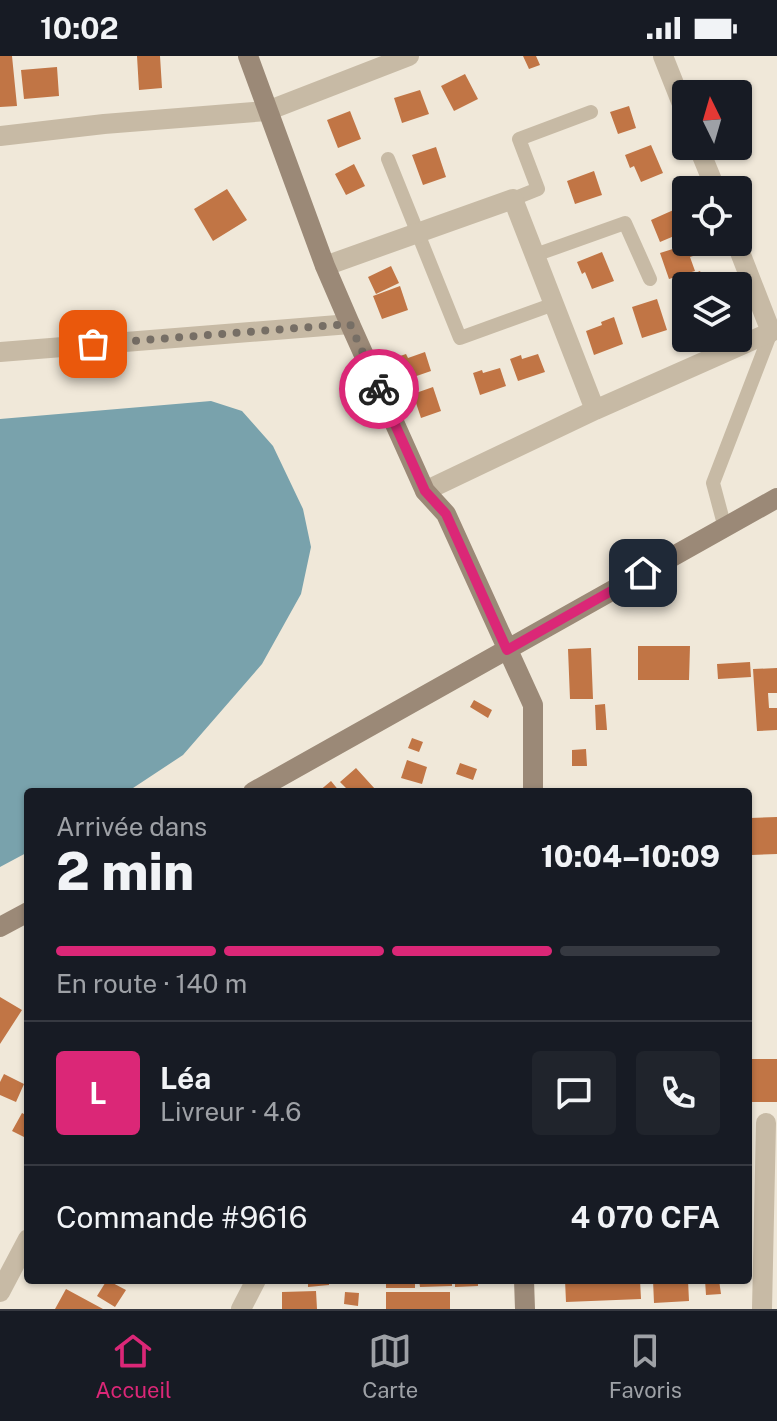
<!DOCTYPE html>
<html lang="fr">
<head>
<meta charset="utf-8">
<style>
	body { margin:0; font-family:"Public Sans",sans-serif; background:#20242c; color:#f1f3f6; height:100vh; display:flex; flex-direction:column; font-size:30px; white-space:nowrap }
	* { box-sizing:border-box; margin:0 }
	p { font-size:26px; color:#9ea1a6 }
	.icon { flex:none; width:44px; height:44px; fill:none; stroke:currentColor; stroke-width:2; stroke-linecap:round; stroke-linejoin:round }
	.map { position:relative; flex:1; overflow:hidden }
	.details { position:absolute; left:24px; top:732px; width:728px; height:496px; display:flex; flex-direction:column; background:#171b24; border-radius:8px; box-shadow:0 2px 6px #0004 }
	.details>* { flex:none }
	.needle { width:52px; rotate:355deg }
	.tools { position:absolute; left:672px; top:24px; display:grid; gap:16px }
	.tools a { display:grid; place-items:center; width:80px; height:80px; border-radius:8px; background:#171b24; box-shadow:0 2px 6px #0004; font-size:40px }
	.pin { position:absolute; display:grid; place-items:center; width:68px; height:68px; color:#fff; margin:-34px; border-radius:16px; box-shadow:0 4px 12px #0006 }
	.courier { position:absolute; display:grid; place-items:center; width:80px; height:80px; margin:-40px; border:6px solid #db2777; border-radius:50%; background:#fff; color:#222; box-shadow:0 2px 10px #0007 }
	.summary em { font-style:normal; font-weight:800 }
	.summary div { display:flex; flex-direction:column-reverse }
	.summary { display:flex; align-items:center; justify-content:space-between; height:136px; padding:0 32px }
	h1 { font-size:52px; font-weight:800; line-height:60px }
	.bar { display:grid; grid-template-columns:repeat(4,1fr); gap:12px 8px; align-content:center; height:96px; padding:0 32px }
	.bar i { height:10px; border-radius:6px; background:#363941 }
	.bar .selected { background:#db2777 }
	.bar p { grid-column:span 4 }
	.line { display:flex; align-items:center; gap:20px; padding:0 32px; border-top:2px solid #363941 }
	.line div { flex:1 }
	.round { display:grid; place-items:center; flex:none; width:84px; height:84px; border-radius:8px; background:#20242c }
	.status { display:flex; justify-content:space-between; align-items:center; height:56px; padding:0 40px; background:#171b24; direction:ltr }
	.status svg { height:22px; fill:currentColor }
	.tab-bar { display:flex; justify-content:space-around; align-items:center; height:112px; border-top:2px solid #363941; background:#171b24; font-size:22px; color:#9ea1a6 }
	.tab-bar a { display:grid; justify-items:center; gap:4px }
	.tab-bar .selected { color:#db2777 }
	.map>svg:first-child { display:block }
	.water { fill:#79a2ac }
	.building { fill:#c17545 }
	.lines { fill:none; stroke-linecap:round; stroke-linejoin:round }
	.lane { stroke:#c7baa5; stroke-width:14 }
	.street { stroke:#c7baa5; stroke-width:20 }
	.secondary { stroke:#9b8977; stroke-width:20 }
	.done { stroke:#766e65; stroke-width:8; stroke-dasharray:0 14.4 }
	.route { stroke:#db2777; stroke-width:10 }
</style>
</head>
<body>
<div class="status"><b>10:02</b><svg viewBox="0 0 49 12"><path d="M0 12V9h3v3zM5 12V6h3v6zM10 12V3h3v9zM15 12V0h3v12zM26 1h20v11H26zM47 4h2v5h-2z"/></svg></div>
<div class="map">
<svg width="777" height="1253" viewBox="0 0 777 1253">
	<rect width="100%" height="100%" fill="#f0e8d9"/>
	<path class="water" d="M211,345L242,355L273,390L303,453L311,491L301,538L262,608L183,699L127,736H28V796L0,811V363Z"/>
	<path class="building" d="M0,0H12L17,50L0,51Z
		M137,0H160L162,32L139,34Z
		M523,0H536L540,9L529,13Z
		M57,11L59,40L24,43L21,14Z
		M465,18L478,43L454,55L441,30Z
		M420,34L429,58L402,67L394,42Z
		M629,50L636,72L618,78L610,56Z
		M350,55L361,83L338,92L327,64Z
		M651,89L663,117L641,126L634,110L630,112L625,99Z
		M436,91L446,121L423,129L412,99Z
		M354,108L365,130L346,139L335,118Z
		M594,115L602,139L575,148L567,125Z
		M227,133L247,164L213,185L194,153Z
		M678,152L686,175L660,186L651,164Z
		M695,186H699L702,197L690,201L695,215L669,223L660,197Z
		M602,196L614,225L592,233L585,216L582,218L577,206Z
		M391,210L399,227L376,238L368,221Z
		M700,215L707,230H686V247L682,249L673,226Z
		M400,230L408,254L382,263L373,240Z
		M657,243L667,274L642,282L632,251Z
		M614,261L623,288L594,299L586,275L602,269L601,266Z
		M425,296L431,315L405,324L397,301L406,298L408,302Z
		M538,298L545,316L518,325L510,303L521,299L522,303Z
		M500,312L506,330L480,339L473,317L482,314L483,317Z
		M433,331L441,355L421,362L413,338Z
		M638,590H690L689,624H638Z
		M591,592L593,643H570L568,593Z
		M750,606L751,621L718,623L717,608Z
		M777,612V637H768L769,652H777V674L757,675L753,613Z
		M474,644L492,654L488,662L470,651Z
		M605,648L607,674H596L595,649Z
		M412,682L423,686L419,696L408,692Z
		M586,693L587,710H572V694Z
		M407,704L427,711L422,728L401,722Z
		M460,707L477,713L473,724L456,718Z
		M356,712L375,733L372,736H350L340,726Z
		M331,725L340,736H318Z
		M777,761V798L751,799L750,762Z
		M0,941L22,954L0,988Z
		M750,1003H777V1046H750Z
		M4,1018L24,1028L16,1046L0,1039V1026Z
		M22,1057L28,1060V1083L12,1075Z
		M107,1224L126,1234L115,1251L97,1240Z
		M308,1224H329V1229L308,1231Z
		M386,1224H415V1232H386Z
		M419,1224H452V1230L420,1231Z
		M455,1224H478V1230L455,1231Z
		M565,1224H640L641,1243L566,1246Z
		M653,1224H688L689,1245L654,1247Z
		M705,1224H719L721,1238L706,1239Z
		M66,1233L103,1253H55Z
		M316,1235L317,1253H282V1236Z
		M345,1236L359,1237L358,1250L344,1248Z
		M386,1236H450V1253H386Z"/>
	<g class="lines">
		<path class="lane" d="M388,103L460,282L554,248
			M513,143L538,133L519,83L591,56
			M535,199L625,167L650,223
			M725,472L713,427L771,276"/>
		<path class="street" d="M663,0L686,58
			M0,80L104,68L267,55L409,0
			M698,90L716,134
			M325,210L513,143L595,354
			M0,296L350,268
			M425,435L595,354L771,276L736,186
			M0,1236L28,1183
			M241,1253L256,1224
			M762,1253L766,1067"/>
		<path class="secondary" d="M248,0L325,210L350,268L425,435L446,458L533,649V736
			M253,736L777,442
			M0,871L28,856
			M524,1224L525,1253"/>
	</g>
	<g class="lines">
		<path class="done" d="M93,288L350,268L379,333"/>
		<path class="route" d="M379,333L425,435L446,458L507,594L643,517"/>
	</g>
</svg>
<div class="tools">
<a><svg class="needle" viewBox="-14 -14 28 28"><path d="M0-13l5 13h-10z" fill="#e53935"/><path d="M0 13l5-13h-10z" fill="#9ea1a6"/></svg></a>
<a><svg class="icon" aria-label="locate" viewBox="0 0 24 24"><circle cx="12" cy="12" r="6"/><path d="M12 2v4M12 18v4M2 12h4M18 12h4"/></svg></a>
<a><svg class="icon" aria-label="layers" viewBox="0 0 24 24"><path d="M12 4l9 5-9 5-9-5zM3 14l9 5 9-5"/></svg></a>
</div>
<div class="pin" style="left:93px;top:288px;background:#ea580c"><svg class="icon" aria-label="bag" viewBox="0 0 24 24"><path d="M5 8h14l-1 12H6zM9 8a3 3 0 0 1 6 0"/></svg></div>
<div class="pin" style="left:643px;top:517px;background:#1f2937"><svg class="icon" aria-label="home" viewBox="0 0 24 24"><path d="M3 11l9-7 9 7M6 9v11h12V9"/></svg></div>
<div class="courier" style="left:379px;top:333px"><svg class="icon" aria-label="bike" viewBox="0 0 24 24"><circle cx="6" cy="16" r="4"/><circle cx="18" cy="16" r="4"/><path d="M6 16l4-8h5l3 8M10 8l3 8H6M13 5h3"/></svg></div>
<section class="details">
<div class="summary"><div><h1>2 min</h1><p>Arrivée dans</p></div><em>10:04–10:09</em></div>
<div class="bar"><i class="selected"></i><i class="selected"></i><i class="selected"></i><i></i><p>En route · 140 m</p></div>
<div class="line" style="height:144px"><b class="round" style="background:#db2777;color:#fff">L</b><div><b>Léa</b><p>Livreur · 4.6</p></div><a class="round"><svg class="icon" aria-label="chat" viewBox="0 0 24 24"><path d="M4 5h16v11H9l-5 4z"/></svg></a><a class="round"><svg class="icon" aria-label="phone" viewBox="0 0 24 24"><path d="M5 4h4l2 5-3 2q2 4 5 5l2-3 5 2v4C11 20 4 13 5 4z"/></svg></a></div>
<div class="line" style="height:104px"><div>Commande #9616</div><b>4 070 CFA</b></div>
</section>
</div>
<nav class="tab-bar">
<a class="selected"><svg class="icon" aria-label="home" viewBox="0 0 24 24"><path d="M3 11l9-7 9 7M6 9v11h12V9"/></svg>Accueil</a>
<a><svg class="icon" aria-label="map" viewBox="0 0 24 24"><path d="M3 6l6-2 6 2 6-2v14l-6 2-6-2-6 2zM9 4v14M15 6v14"/></svg>Carte</a>
<a><svg class="icon" aria-label="saved" viewBox="0 0 24 24"><path d="M7 4h10v16l-5-4-5 4z"/></svg>Favoris</a>
</nav>
</body>
</html>
